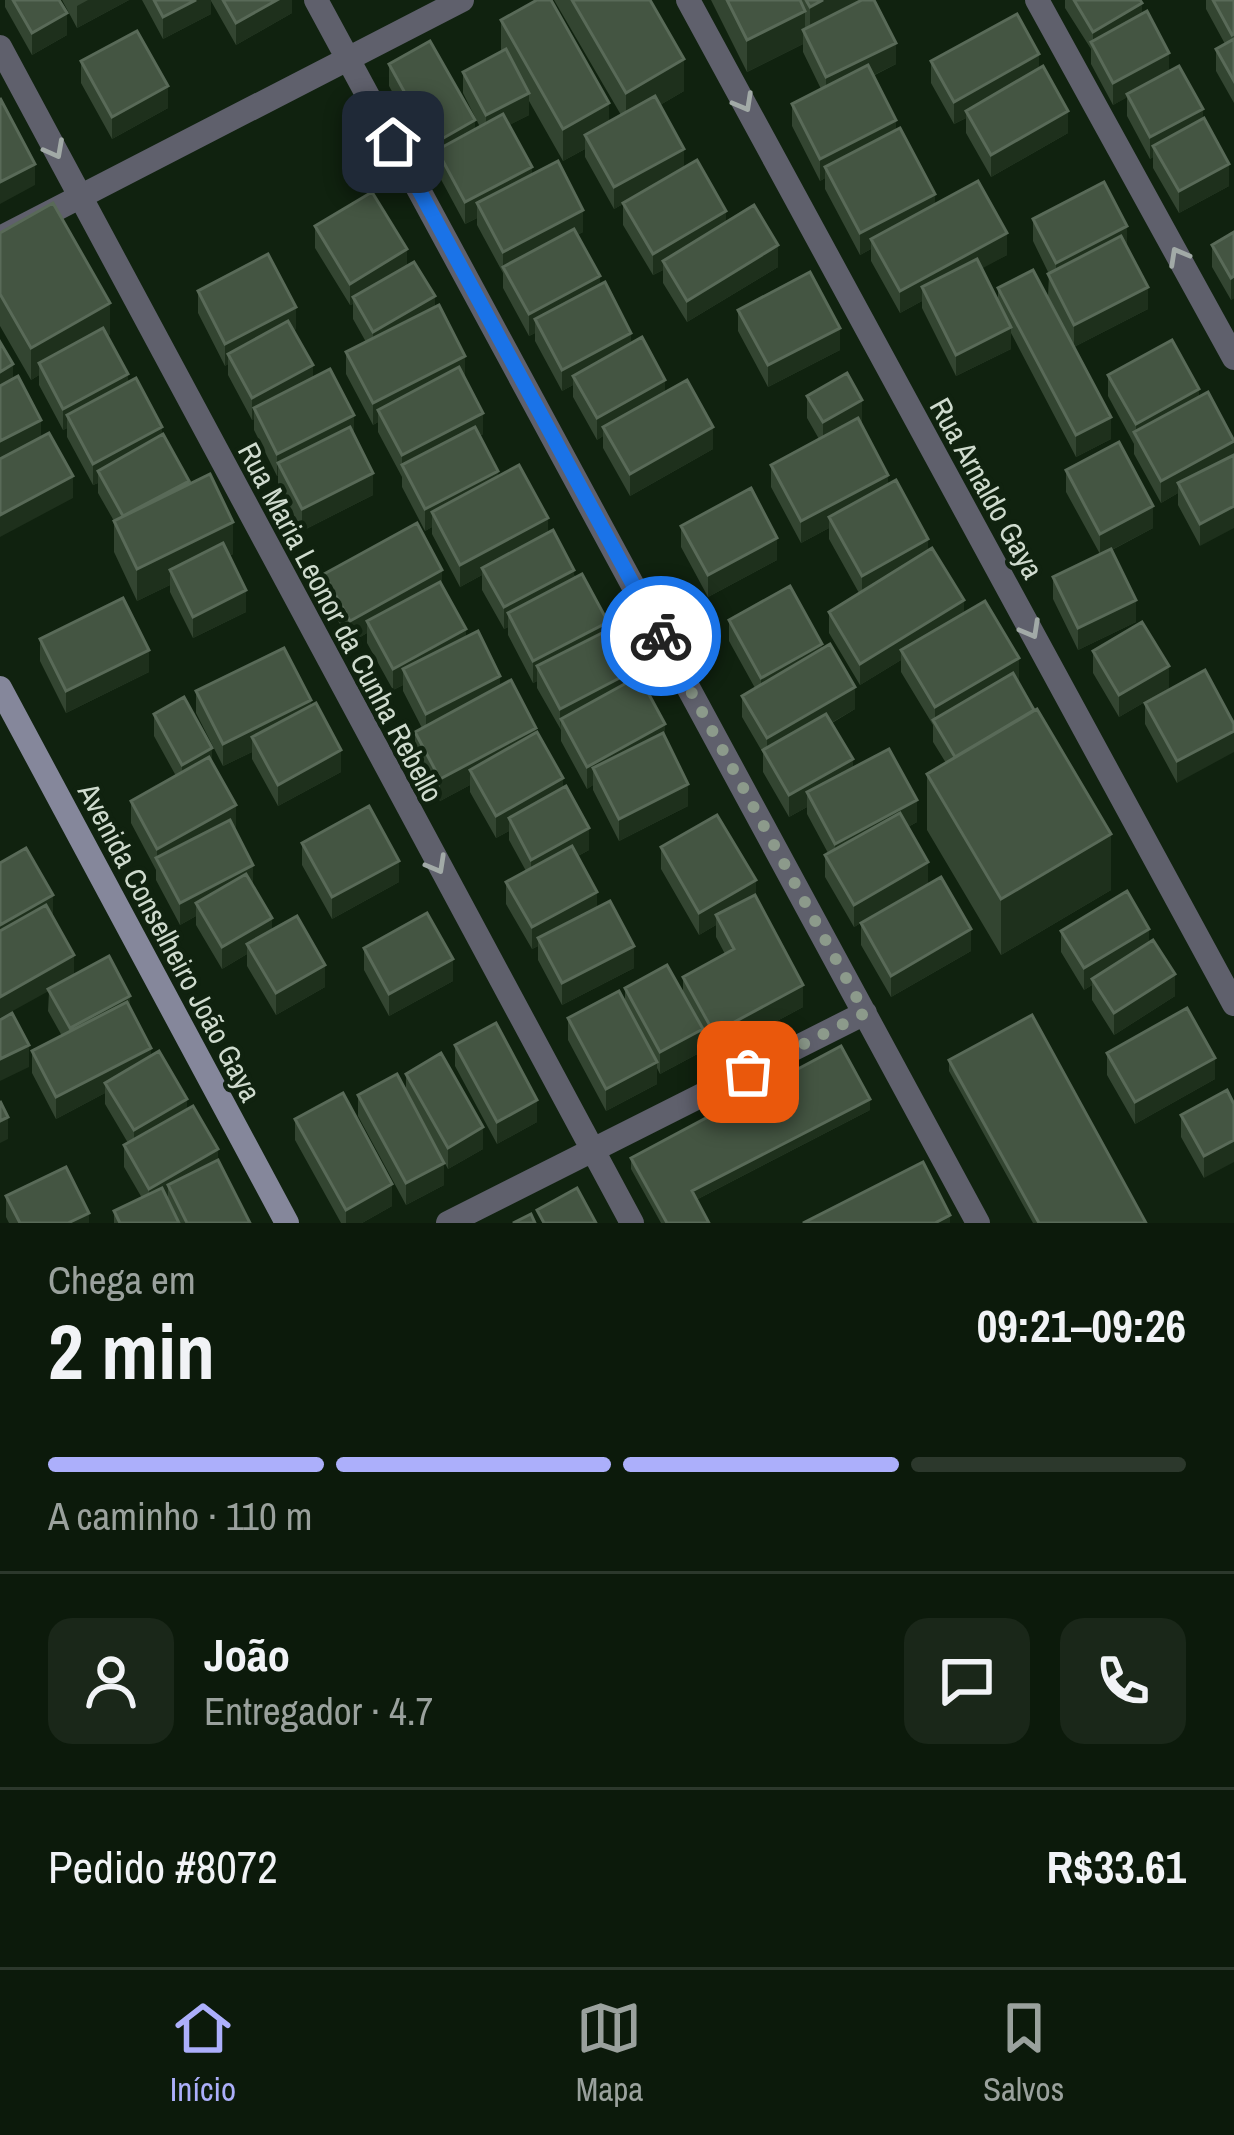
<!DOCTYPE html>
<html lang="pt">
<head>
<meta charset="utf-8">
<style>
	body { margin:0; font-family:"Archivo Narrow",sans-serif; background:#1a2719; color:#f1f3f6; height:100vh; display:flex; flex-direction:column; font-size:45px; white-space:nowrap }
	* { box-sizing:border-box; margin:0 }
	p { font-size:39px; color:#9aa19d }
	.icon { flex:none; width:66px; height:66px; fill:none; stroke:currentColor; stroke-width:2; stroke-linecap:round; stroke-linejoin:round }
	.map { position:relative; height:1223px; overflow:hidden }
	.drawer { display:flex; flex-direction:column; background:#0c1a0b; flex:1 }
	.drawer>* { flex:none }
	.pin { position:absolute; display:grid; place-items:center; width:102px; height:102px; color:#fff; margin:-51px; border-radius:24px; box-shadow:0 6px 18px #0006 }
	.courier { position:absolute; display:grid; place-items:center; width:120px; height:120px; margin:-60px; border:9px solid #1a73e8; border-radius:50%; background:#fff; color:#222; box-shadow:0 3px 15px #0007 }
	.summary em { font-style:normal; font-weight:800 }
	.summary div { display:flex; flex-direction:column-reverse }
	.summary { display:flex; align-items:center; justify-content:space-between; height:204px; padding:0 48px }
	h1 { font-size:78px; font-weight:800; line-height:90px }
	.bar { display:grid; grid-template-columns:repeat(4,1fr); gap:18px 12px; align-content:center; height:144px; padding:0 48px }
	.bar i { height:15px; border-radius:9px; background:#2c382c }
	.bar .selected { background:#acaffb }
	.bar p { grid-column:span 4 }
	.line { display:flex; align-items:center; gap:30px; padding:0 48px; border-top:3px solid #2c382c }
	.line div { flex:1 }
	.round { display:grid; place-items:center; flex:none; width:126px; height:126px; border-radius:24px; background:#1a2719 }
	.dock { display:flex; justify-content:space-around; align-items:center; height:168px; border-top:3px solid #2c382c; background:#0c1a0b; font-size:33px; color:#9aa19d }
	.dock a { display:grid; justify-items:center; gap:6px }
	.dock .selected { color:#acaffb }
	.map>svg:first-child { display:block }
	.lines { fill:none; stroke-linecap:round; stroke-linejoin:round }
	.street { stroke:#5f606c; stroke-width:24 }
	.secondary { stroke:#85879b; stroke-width:24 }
	.wall { fill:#334531 }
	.shaded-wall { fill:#1e301c }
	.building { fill:#445542; stroke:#596a58; stroke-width:3 }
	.oneway { stroke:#a2aaa7 }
	.done { stroke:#8c9a8b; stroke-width:12; stroke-dasharray:0 21.6 }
	.route { stroke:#1a73e8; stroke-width:15 }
	.labels { text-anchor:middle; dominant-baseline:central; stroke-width:9; stroke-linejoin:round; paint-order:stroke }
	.street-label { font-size:30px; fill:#cfdbce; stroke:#10220f }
</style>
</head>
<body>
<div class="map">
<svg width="1234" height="1223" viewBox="0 0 1234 1223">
	<rect width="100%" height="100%" fill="#10220f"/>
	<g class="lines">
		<path class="street" d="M316,0L978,1223
			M688,0L1234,1004
			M1037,0L1234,358
			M0,47L632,1223
			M0,238L462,0
			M448,1223L865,1013"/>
		<path class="secondary" d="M0,688L287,1223"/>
	</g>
	<path class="wall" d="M5,0H59L67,35L32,55L5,7Z
		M62,0H129L77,28Z
		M142,0H292V13L236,45L211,1V14L163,39Z
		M554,0H650L684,91L660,105L684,167L726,222L778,267L687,322L663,283V270L653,275L623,225V204L614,209L585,157V149L563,161L529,101V115L509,125L532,175L583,232L577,235L600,285L631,343L665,392L713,449L630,496L603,448V436L597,440L573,397V385L562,391L535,341V333L529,336L503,288V273L477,225V218L465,224L437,172V163L433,165L389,86V64L475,130L480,127L463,93V72L501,52V20L609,122L621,115Z
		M711,0H874L896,64L873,76L896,131L935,204L1007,255L981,268L998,303V288L1111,439L1076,457L1011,333V349L956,376L922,308V301L900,313L871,261V249L860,255L825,189V178L820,181L792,126V104L821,89L803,52V44L747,72Z
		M1065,0H1140L1142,14L1169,71L1203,118L1229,186L1179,213L1153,168V157L1150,159L1127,116V97L1113,105L1091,64V49L1065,8Z
		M1206,0H1234V103L1216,71V49L1225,44L1206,9Z
		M81,61L168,108L112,139L81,83Z
		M931,61L1039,68L1068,133L991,177L966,133V118L954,124L931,83Z
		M1033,219L1127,248L1148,309L1074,347L1048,296L1049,274L1033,241Z
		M315,226L407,266L435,307L465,378L483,434L480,436L498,477L548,533L608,630L665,738L688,806L619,841L593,790V785L587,789L561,741V730L537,688V681L533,683L508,635V627L504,629L482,590V575L460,587L432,534V527L425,531L402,487V477L378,432V422L373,425L346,374V352L366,342L353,319V304L350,305L315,248Z
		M1234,232V298L1231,300L1212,267V245Z
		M0,233L110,334L107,336L128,383L233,554L229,556L246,612L193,638L170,592V585L137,601L114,552V521L98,493V483L93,485L67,437V428L63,430L39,385V375L31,380L0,326Z
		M198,291L296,329L293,330L313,378L354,435L373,495L302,531L278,485V475L277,476L254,430V419L252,420L228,375V364L225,366L198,313Z
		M738,310L840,350L768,387L738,331Z
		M1108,375L1199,397L1208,392L1200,546L1178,505V493L1161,503L1134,454V444L1108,396Z
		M807,396L862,422L860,423L888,485L928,550L964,613L1019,680L1017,681L1111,890L1001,955L927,830V774L946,763L933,742V725L901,672V660L860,685L829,633V612L859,593L829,539V528L801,543L771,487V465L819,439L807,418Z
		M1066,470L1153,528L1112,550L1136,622L1078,650L1053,599V577L1100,554L1066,492Z
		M681,526L777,560L708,597L681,547Z
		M324,574L442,586L466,637L536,733L563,788L589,850L578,856L597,908L634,968L562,1005L538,960V946L532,949L506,904V882L526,871L509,840V831L496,838L470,792V785L440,801L415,753V732L422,728L403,691V685L393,690L367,643V633L350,643L324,595Z
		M729,620L822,649L855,709L832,723L853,768L917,822L908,827L928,884L854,927L825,877V855L828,853L807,814V807L789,817L763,772V753L742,717V696L755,688L729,641Z
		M40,639L149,672L66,713L40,661Z
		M1093,651L1169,688L1119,717L1093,673Z
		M196,691L311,706L341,772L278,806L252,759V752L223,766L196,713Z
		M1145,703L1234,724L1177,783L1145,724Z
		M154,714L212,762L236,827L234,828L253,886L272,930L325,987L276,1015L247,966V954L222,969L196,925V916L180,925L156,880V870L131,823V801L176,776L154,736Z
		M302,843L399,882L332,919L302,865Z
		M661,847L756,896L803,1007L714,1055L703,1035V1051L660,1074L657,1068V1084L606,1111L568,1040V1018L625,1002V988L683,994V977L725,954L716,937V925L699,935L661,869Z
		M53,917L74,975L130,1008L151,1056L218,1160L250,1223H114V1211L142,1198L124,1167V1145L128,1143L105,1104V1093L56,1119L32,1073V1051L62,1036L48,1011Z
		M861,923L971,951L891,997L861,945Z
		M1061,931L1149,942L1175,996L1114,1035L1092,1000V985L1084,990L1061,952Z
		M364,948L453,981L389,1016L364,970Z
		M455,1045L537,1122L497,1144L455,1066Z
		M1107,1053L1215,1079L1135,1124L1107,1075Z
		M949,1060L1146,1223H1033L949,1071Z
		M406,1074L483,1149L448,1169L443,1160L444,1185L406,1205L358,1116V1095L406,1091Z
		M1227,1090L1204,1178L1181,1137V1115Z
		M870,1110L696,1200L709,1223H661L631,1169V1158Z
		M295,1119L392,1206L362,1223H341L295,1140Z
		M6,1196L89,1223H9L6,1217Z"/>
	<path class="shaded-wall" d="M88,0H129L77,28V6Z
		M196,0H211V14L163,39V17Z
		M277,0H292V13L236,45V23Z
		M823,0H863L810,29V7Z
		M1142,3V25L1093,47V32Z
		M805,11V35L803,30V44L747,72V40Z
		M67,13V35L32,55V33Z
		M896,43V64L826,99V77Z
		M1169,53V75L1113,105V83Z
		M1039,54V76L966,111V118L954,124V102Z
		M684,59V91L626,125V93Z
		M168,86V108L112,139V117Z
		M529,93V115L486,137V115Z
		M609,103V135H585V149L563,161V129Z
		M1203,109V131L1153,146V157L1150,159V137Z
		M1068,111V133L991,177V155Z
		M475,120V142L437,150V163L433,165V144Z
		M896,120V142L825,167V178L820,181V159Z
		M684,149V171L614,209V187Z
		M35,164V185L0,204V182Z
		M1229,164V186L1179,213V191Z
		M532,167V188L477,203V218L465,224V202Z
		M935,194V216L871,239V249L860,255V233Z
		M583,210V232L506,272L503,267V274V252Z
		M726,211V233L663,261V270L653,275V254Z
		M1127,226V248L1056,285V263Z
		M1007,233V255L928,298L922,287V301L900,313V291Z
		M778,245V267L687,322V301Z
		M407,249V271L353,297V304L350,305V284Z
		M600,276V298L535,319V333L529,336V314Z
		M1234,276V298L1231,300V278Z
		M1148,287V309L1074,347V325Z
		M435,296V318L373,354V332Z
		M110,303V334L44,372L39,363V375L31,380V348Z
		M296,307V329L232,362L228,354V364L225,366V344Z
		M1011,327V349L956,376V355Z
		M840,328V350L768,387V365Z
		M631,333V355L573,376V385L562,391V370Z
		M465,356V378L378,410V422L373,425V403Z
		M13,364V386L0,393V372Z
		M313,365V387L254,408V419L252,420V398Z
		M128,374V395L67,415V428L63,430V409Z
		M665,380V402L603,427V436L597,440V418Z
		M1199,389V411L1136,435V424Z
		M862,400V422L823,444V422Z
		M483,413V434L407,474L402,465V477V455Z
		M354,415V437L278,463V475L277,476V454Z
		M1111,417V439L1076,457V435Z
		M41,420V441L0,463V441Z
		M162,427V448L98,471V483L93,485V464Z
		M713,427V449L630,496V474Z
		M1234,441V463L1178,483V493L1161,503V481Z
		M498,471V493L432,512V527L425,531V509Z
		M373,473V495L302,531V509Z
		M888,475V496L829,517V528L801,543V521Z
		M73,476V498L0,537V515Z
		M1153,506V528L1100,556V534Z
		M1234,506V528L1200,546V524Z
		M548,518V539L482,568V575L460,587V565Z
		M233,522V554L176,582L170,570V585L137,601V569Z
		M777,538V560L708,597V575Z
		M928,539V561L862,598V576Z
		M442,570V592L367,621V633L350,643V621Z
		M574,570V591L508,613V627L504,629V607Z
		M246,590V612L193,638V617Z
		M964,600V622L901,650V660L860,685V664Z
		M1136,600V622L1078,650V628Z
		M608,622V644L537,666V681L533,683V661Z
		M466,629V651L403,669V685L393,690V669Z
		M822,644V666L761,699V678Z
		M149,650V672L66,713V691Z
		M1019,658V680L938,727L935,723V707Z
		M1169,666V688L1119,717V695Z
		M635,670V692L561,719L560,731V709Z
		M500,676V698L426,735V714Z
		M855,687V709L767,760V738Z
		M311,700V722L252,737V752L223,766V744Z
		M665,724V745L593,768V785L587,789V767Z
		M536,728V750L470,770V785L440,801V779Z
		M1234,731V752L1177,783V761Z
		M212,748V770L182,787V765Z
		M341,750V772L278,806V785Z
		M853,759V781L807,792V807L789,817V795Z
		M563,778V800L509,818V831L496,838V816Z
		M688,784V806L619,841V819Z
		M917,800V822L835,866V844Z
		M236,805V827L162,868L157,859V849Z
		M589,828V850L531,881V860Z
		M1111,834V890L1001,955V899Z
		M399,861V882L332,919V897Z
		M928,862V884L854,927V905Z
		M253,865V887L196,903V916L180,925V903Z
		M756,880V902L716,915V925L699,935V913Z
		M597,892V913L538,938V946L532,949V927Z
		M53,895V917L0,947V925Z
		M272,918V940L247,944V954L222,969V947Z
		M971,929V951L891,997V976Z
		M1149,929V951L1092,979V985L1084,990V968Z
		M634,946V968L562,1005V983Z
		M74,955V977L0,1018V997Z
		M453,959V981L389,1016V994Z
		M325,965V987L276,1015V993Z
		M1175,974V996L1114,1035V1013Z
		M803,985V1007L714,1055V1033Z
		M130,996V1018L70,1050V1028Z
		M703,1029V1051L660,1074V1052Z
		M29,1045V1067L0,1081V1059Z
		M151,1048V1069L105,1083V1093L56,1119V1097Z
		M1215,1058V1079L1135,1124V1102Z
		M657,1062V1084L606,1111V1089Z
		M187,1099V1121L134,1152V1130Z
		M870,1099V1110L692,1202V1191Z
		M537,1100V1122L497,1144V1122Z
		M8,1117V1139L0,1143V1121Z
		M483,1127V1149L448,1169V1148Z
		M1234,1140V1162L1204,1178V1156Z
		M218,1149V1171L168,1185V1200L149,1211V1189Z
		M444,1163V1185L406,1205V1183Z
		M392,1184V1206L362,1223H346V1210Z
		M89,1213V1223H68Z
		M950,1215V1223H935Z"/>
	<path class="building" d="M13,0H59L67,13L32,33Z
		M154,0H196L163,17Z
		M223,0H277L236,23Z
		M537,0H551L609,103L563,129L501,20Z
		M572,0H650L684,59L626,93Z
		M727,0H800L805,11L747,40Z
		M806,0H823L810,7Z
		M862,0H874L896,43L826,77L803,30Z
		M1074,0H1140L1142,3L1093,32Z
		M1213,0H1234V34L1232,35Z
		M1147,11L1169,53L1113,83L1091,42Z
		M1017,14L1039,54L954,102L931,61Z
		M137,31L168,86L112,117L81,61Z
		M1234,39V81L1216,49Z
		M430,41L475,120L433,144L389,64Z
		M506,49L529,93L486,115L463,72Z
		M868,65L896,120L820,159L792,104Z
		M1043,66L1068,111L991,155L966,111Z
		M1179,66L1203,109L1150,137L1127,94Z
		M655,96L684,149L614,187L585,135Z
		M0,98L35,164L0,182Z
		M503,114L532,167L465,202L437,150Z
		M1204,118L1229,164L1179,191L1153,146Z
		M900,128L935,194L860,233L825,167Z
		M697,160L726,211L653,254L623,203Z
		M558,161L583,210L503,252L477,203Z
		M978,181L1007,233L900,291L871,239Z
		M1104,182L1127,226L1056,263L1033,219Z
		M372,192L407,249L350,284L315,226Z
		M53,203L110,303L31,348L0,294V233Z
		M754,205L778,245L687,301L663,261Z
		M574,229L600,276L529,314L503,267Z
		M1234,232V276L1231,278L1212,245Z
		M1121,236L1148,287L1074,325L1048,274Z
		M268,254L296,307L225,344L198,291Z
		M977,259L1011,327L956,355L922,287Z
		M414,262L435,296L373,332L353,297Z
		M1033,270L1111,417L1076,435L998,288Z
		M810,272L840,328L768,365L738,310Z
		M605,282L631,333L562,370L535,319Z
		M439,305L465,356L373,403L346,352Z
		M288,321L313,365L252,398L228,354Z
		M103,328L128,374L63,409L39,363Z
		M642,337L665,380L597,418L573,376Z
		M1172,340L1199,389L1136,424L1108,375Z
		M0,342L13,364L0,372Z
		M459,367L483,413L402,455L378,410Z
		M330,369L354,415L277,454L254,408Z
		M847,373L862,400L823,422L807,396Z
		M18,376L41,420L0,441V386Z
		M136,378L162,427L93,464L67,415Z
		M687,380L713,427L630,474L603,427Z
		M1208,392L1234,441L1161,481L1134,432Z
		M858,418L888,475L801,521L771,465Z
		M350,427L373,473L302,509L278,463Z
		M475,427L498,471L425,509L402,465Z
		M49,433L73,476L0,515V459Z
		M163,434L189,481L123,516L98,471Z
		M1119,442L1153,506L1100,534L1066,470Z
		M1234,455V506L1200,524L1178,483Z
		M519,465L548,518L460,565L432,512Z
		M210,474L233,522L137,569L114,521Z
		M896,480L928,539L862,576L829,517Z
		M751,488L777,538L708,575L681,526Z
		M417,523L442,570L350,621L324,574Z
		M553,530L574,570L504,607L482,568Z
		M223,543L246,590L193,617L170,570Z
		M932,548L964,600L860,664L829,612Z
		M1111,549L1136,600L1078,628L1053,577Z
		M582,574L608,622L533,661L508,613Z
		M440,582L466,629L393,669L367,621Z
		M790,586L822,644L761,678L729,620Z
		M123,598L149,650L66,691L40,639Z
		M985,601L1019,658L935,707L901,650Z
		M1142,622L1169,666L1119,695L1093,651Z
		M612,628L635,670L560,709L537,666Z
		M478,631L500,676L426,714L403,669Z
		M830,644L855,687L767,738L742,696Z
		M284,648L311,700L223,744L196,691Z
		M1205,670L1234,724V731L1177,761L1145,703Z
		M1013,673L1034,710L955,757L933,720Z
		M639,676L665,724L587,767L561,719Z
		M511,680L536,728L440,779L415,732Z
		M184,697L212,748L182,765L154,714Z
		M316,703L341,750L278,785L252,737Z
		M1037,709L1111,834L1001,899L927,774Z
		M826,714L853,759L789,795L763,750Z
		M537,732L563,778L496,816L470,770Z
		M663,733L688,784L619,819L593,768Z
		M889,749L917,800L835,844L807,792Z
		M209,757L236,805L157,849L131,801Z
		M566,786L589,828L531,860L509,818Z
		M369,806L399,861L332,897L302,843Z
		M900,813L928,862L854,905L825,855Z
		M717,815L756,880L699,913L661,847Z
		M230,820L253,865L180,903L156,858Z
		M572,846L597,892L532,927L506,882Z
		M26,848L53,895L0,925V863Z
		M246,874L272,918L222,947L196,903Z
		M941,877L971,929L891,976L861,923Z
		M1127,891L1149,929L1084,968L1061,931Z
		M755,895L803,985L714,1033L683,977L734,949L716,915Z
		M610,901L634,946L562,983L538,938Z
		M46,905L74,955L0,997V931Z
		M427,913L453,959L389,994L364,948Z
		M297,916L325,965L276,993L247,944Z
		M1153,940L1175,974L1114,1013L1092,979Z
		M109,956L130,996L70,1028L48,989Z
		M667,965L703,1029L660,1052L625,988Z
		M619,991L657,1062L606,1089L568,1018Z
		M127,1002L151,1048L56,1097L32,1051Z
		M1187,1008L1215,1058L1135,1102L1107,1053Z
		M12,1013L29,1045L0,1059V1020Z
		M1032,1015L1146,1223H1039L949,1060Z
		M496,1023L537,1100L497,1122L455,1045Z
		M841,1046L870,1099L692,1191L709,1223H667L631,1158Z
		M159,1051L187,1099L134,1130L105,1083Z
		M441,1053L483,1127L448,1148L406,1074Z
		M397,1074L444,1163L406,1183L358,1095Z
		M1227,1090L1234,1104V1140L1204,1156L1181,1115Z
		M343,1093L392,1184L346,1210L295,1119Z
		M0,1101L8,1117L0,1121Z
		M193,1106L218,1149L149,1189L124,1145Z
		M218,1160L250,1223H187L168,1185Z
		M923,1162L950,1215L935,1223H803Z
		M66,1167L89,1213L68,1223H20L6,1196Z
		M162,1188L179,1223H120L114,1211Z
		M577,1188L596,1223H544L537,1210Z
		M531,1214L535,1223H513Z"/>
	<defs><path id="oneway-chevron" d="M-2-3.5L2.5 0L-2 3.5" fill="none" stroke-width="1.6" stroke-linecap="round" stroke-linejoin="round" transform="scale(3)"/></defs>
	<g class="oneway">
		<use href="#oneway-chevron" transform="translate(744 103) rotate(61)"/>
		<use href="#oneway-chevron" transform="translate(55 150) rotate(62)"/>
		<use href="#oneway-chevron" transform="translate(1178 256) rotate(-119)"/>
		<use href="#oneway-chevron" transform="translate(1031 630) rotate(61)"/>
		<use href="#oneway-chevron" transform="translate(437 865) rotate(61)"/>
	</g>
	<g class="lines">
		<path class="done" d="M661,636L865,1013L748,1072"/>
		<path class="route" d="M393,142L661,636"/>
	</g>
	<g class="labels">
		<g class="street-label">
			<text transform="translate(987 488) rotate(61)">Rua Arnaldo Gaya</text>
			<text transform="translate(341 622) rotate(62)">Rua Maria Leonor da Cunha Rebello</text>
			<text transform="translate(170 942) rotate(62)">Avenida Conselheiro João Gaya</text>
		</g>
	</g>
</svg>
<div class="pin" style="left:748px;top:1072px;background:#ea580c"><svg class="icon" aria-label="bag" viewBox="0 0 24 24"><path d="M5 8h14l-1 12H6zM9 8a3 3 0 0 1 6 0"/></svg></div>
<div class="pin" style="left:393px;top:142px;background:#1f2937"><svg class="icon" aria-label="home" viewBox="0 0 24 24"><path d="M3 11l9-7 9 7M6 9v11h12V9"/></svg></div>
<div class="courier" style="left:661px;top:636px"><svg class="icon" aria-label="bike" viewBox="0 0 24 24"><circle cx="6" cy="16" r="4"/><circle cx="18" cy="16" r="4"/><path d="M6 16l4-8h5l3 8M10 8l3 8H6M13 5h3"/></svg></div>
</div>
<section class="drawer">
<div class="summary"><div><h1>2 min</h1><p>Chega em</p></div><em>09:21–09:26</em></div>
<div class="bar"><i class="selected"></i><i class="selected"></i><i class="selected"></i><i></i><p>A caminho · 110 m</p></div>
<div class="line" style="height:216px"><a class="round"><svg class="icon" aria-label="person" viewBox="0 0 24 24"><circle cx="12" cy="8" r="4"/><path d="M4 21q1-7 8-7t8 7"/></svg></a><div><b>João</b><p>Entregador · 4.7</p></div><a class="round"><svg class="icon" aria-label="chat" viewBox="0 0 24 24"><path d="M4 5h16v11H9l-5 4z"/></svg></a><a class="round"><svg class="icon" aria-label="phone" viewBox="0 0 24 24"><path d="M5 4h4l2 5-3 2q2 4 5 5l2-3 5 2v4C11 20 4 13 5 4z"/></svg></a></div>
<div class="line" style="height:156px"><div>Pedido #8072</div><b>R$33.61</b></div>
</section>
<nav class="dock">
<a class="selected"><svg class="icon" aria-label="home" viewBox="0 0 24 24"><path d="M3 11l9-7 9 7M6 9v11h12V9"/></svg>Início</a>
<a><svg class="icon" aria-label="map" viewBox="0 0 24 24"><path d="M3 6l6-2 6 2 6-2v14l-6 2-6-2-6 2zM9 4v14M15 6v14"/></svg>Mapa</a>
<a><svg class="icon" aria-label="saved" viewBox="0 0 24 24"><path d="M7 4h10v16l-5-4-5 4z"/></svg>Salvos</a>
</nav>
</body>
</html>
